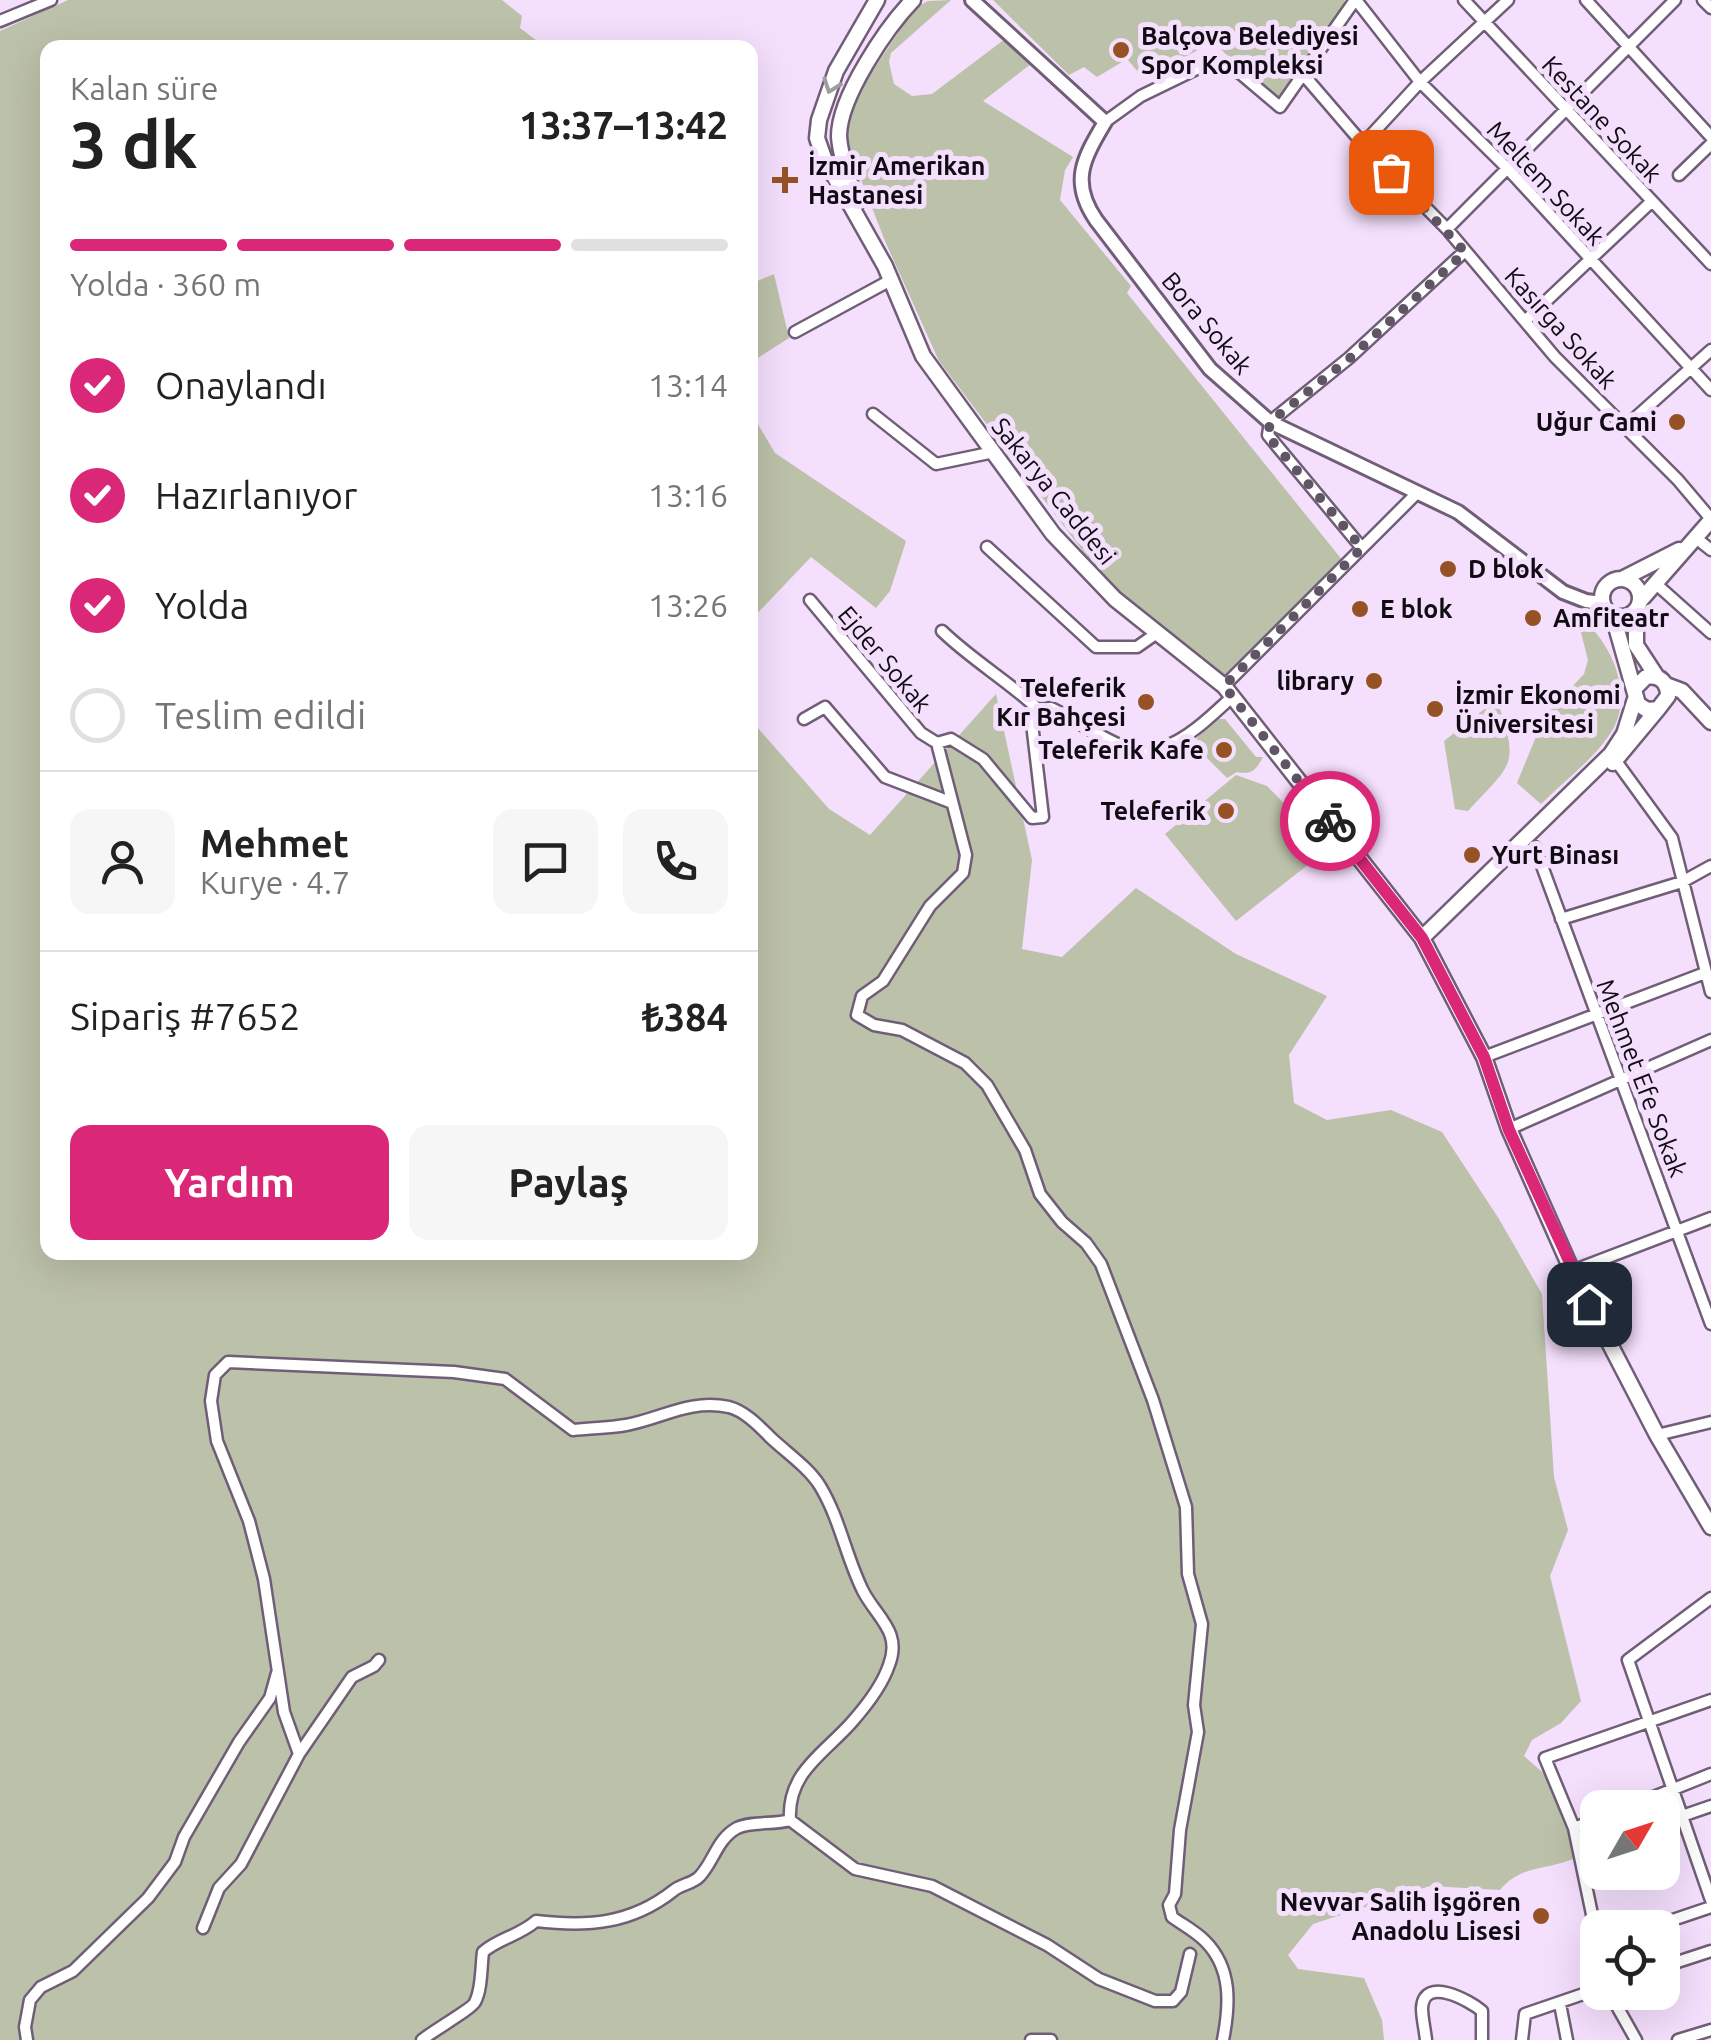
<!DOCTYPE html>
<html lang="tr">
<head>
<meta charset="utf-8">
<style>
	body { margin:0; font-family:Ubuntu,sans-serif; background:#f6f6f6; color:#222; height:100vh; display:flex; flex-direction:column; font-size:38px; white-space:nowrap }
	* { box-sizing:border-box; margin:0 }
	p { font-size:32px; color:#767676 }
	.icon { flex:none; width:55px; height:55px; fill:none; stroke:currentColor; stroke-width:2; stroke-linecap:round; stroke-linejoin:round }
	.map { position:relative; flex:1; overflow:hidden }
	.drawer { position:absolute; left:40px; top:40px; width:718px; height:1220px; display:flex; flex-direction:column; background:#fff; border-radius:20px; box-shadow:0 10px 40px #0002 }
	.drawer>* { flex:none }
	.needle { width:65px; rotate:51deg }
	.buttons { position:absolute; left:1580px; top:1790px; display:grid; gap:20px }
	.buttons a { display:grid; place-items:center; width:100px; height:100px; border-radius:20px; background:#fff; box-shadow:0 10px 40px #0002; font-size:50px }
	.pin { position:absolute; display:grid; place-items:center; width:85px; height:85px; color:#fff; margin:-42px; border-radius:20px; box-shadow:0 5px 15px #0006 }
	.courier { position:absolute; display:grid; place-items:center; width:100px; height:100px; margin:-50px; border:8px solid #db2777; border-radius:50%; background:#fff; color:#222; box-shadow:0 2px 12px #0007 }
	.head em { font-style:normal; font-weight:700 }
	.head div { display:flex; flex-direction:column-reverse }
	.head { display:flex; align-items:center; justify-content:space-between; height:170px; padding:0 30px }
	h1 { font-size:65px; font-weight:700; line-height:75px }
	.bar { display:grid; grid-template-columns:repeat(4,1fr); gap:15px 10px; align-content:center; height:120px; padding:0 30px }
	.bar i { height:12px; border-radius:8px; background:#e0e0e0 }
	.bar .on { background:#db2777 }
	.bar p { grid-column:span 4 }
	.line { display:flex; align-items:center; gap:25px; padding:0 30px; border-top:2px solid #e0e0e0 }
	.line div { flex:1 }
	.round { display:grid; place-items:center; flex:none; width:105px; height:105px; border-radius:20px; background:#f6f6f6 }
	ol { padding:0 30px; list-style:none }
	li { display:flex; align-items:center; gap:30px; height:110px }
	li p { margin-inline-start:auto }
	li .icon { padding:10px; border-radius:50%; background:#db2777; color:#fff; stroke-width:4 }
	li:last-child { color:#767676 }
	li i { width:55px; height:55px; border:5px solid #e0e0e0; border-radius:50% }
	.primary-button { display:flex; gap:20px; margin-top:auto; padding:20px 30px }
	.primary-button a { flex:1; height:115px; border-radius:20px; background:#db2777; color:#fff; font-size:40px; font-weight:700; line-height:115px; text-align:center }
	.primary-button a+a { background:#f6f6f6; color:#222 }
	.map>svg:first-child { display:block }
	.green { fill:#bcc1a9 }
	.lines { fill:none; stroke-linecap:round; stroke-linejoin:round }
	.minor-casing { stroke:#705e77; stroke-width:15 }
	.tertiary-casing { stroke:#705e77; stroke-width:18 }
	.secondary-casing { stroke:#705e77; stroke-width:19 }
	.minor { stroke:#fff; stroke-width:10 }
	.tertiary { stroke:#fff; stroke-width:12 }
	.secondary { stroke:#fff; stroke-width:14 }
	.oneway { stroke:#a09da1 }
	.done { stroke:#605565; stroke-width:10; stroke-dasharray:0 18 }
	.route { stroke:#db2777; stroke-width:12 }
	.poi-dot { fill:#965225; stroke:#f4dffc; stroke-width:4 }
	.labels { text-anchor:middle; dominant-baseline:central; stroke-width:10; stroke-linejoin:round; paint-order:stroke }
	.poi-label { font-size:25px; font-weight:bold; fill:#110b14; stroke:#f4dffc; text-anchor:start }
	.street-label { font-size:25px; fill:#110b14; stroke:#f4dffc }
</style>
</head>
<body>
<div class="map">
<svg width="1711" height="2040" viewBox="0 0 1711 2040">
	<rect width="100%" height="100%" fill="#f4dffc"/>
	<path class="green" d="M68,0H502L522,16L520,28L545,47L48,48V1252H750V719L829,809L870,835L996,694L1032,860L1022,949L1062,957L1136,888L1236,954L1327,996L1289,1055L1294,1103L1327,1120L1391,1110L1442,1132L1499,1219L1542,1294L1554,1477L1568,1530L1550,1576L1581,1701L1561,1723L1532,1740L1524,1756L1550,1779L1580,1856C1551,1871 1522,1863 1500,1890L1430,1886L1313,1924L1288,1955L1298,1969L1364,1978L1382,2020L1384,2040H0V31Z
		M951,0L891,53L889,62L894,84L912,96L932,94L1005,39L1031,64L983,101L1073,157L1065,170L1060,200L1131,286L1127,293L1343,561L1223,679L1100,574L939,361L885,241L849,149L847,126L858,93L914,9L928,1Z
		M993,0H1344L1346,3L1279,104L1213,42L1144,79L1127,59L1097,77L1084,67L1069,75Z
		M774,274L789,338L750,363V284Z
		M750,390L756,421L775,453L906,541L890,591L876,608L811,557L750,621Z
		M1576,613C1611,640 1638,697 1608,737C1590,762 1563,782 1541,804L1517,783L1544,717L1584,674L1588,660Z
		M1497,699C1519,767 1514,761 1468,811L1455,809L1444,741Z
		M1216,719H1225L1256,757H1263C1256,770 1252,775 1237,772L1227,778L1194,745L1203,727Z
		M1236,775L1267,786L1328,849L1236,921L1165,834Z"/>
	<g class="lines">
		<defs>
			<path id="minor" d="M1356,0L1420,82L1508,169L1711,390
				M1464,0L1711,264
				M1586,0L1711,137
				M1703,0L1711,8
				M0,21L51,0
				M1302,73L1363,144L1447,229L1555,357L1678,480L1711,519
				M1105,122L1141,96L1215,60L1241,74L1280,107L1355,0
				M1363,144L1420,82L1508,0
				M1679,175L1711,144
				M1447,229L1675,0
				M1525,321L1651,202
				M795,332L889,281
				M873,414L936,464L994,452
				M1625,427L1711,350
				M1696,538L1711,550
				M987,547L1096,647H1137L1157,633
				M1362,548L1416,494
				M1655,583L1711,633
				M810,600L921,733L937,743L951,739L983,759L1032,818L1043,817L1031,715L1038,709L1051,708C1075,719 1097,736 1122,746C1165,764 1203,723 1232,697
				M942,631C972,660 1008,681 1038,709
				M1224,686L1362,548L1268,435L1270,422L1349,358L1465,251
				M804,719L825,707L885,777L950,802
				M937,743L966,855L963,873L930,906L883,981L862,996L857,1015L874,1025L902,1030L965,1063L987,1085L1025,1150L1040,1194L1062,1222L1086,1243L1101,1264L1153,1400L1186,1507L1188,1574L1202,1624L1194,1705L1198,1732L1180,1830L1175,1894L1169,1905L1172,1917C1183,1925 1195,1931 1205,1941C1232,1968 1230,2004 1223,2040
				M1613,757L1672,838L1711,992
				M1535,847L1711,1324
				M1561,919L1682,882L1711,866
				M1484,1057L1705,973
				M1509,1129L1711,1040
				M1572,1271L1711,1218
				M1657,1435L1711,1422
				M1711,1598L1628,1660L1711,1900
				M299,1754L284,1712L264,1579L249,1521L217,1441L211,1401L215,1375L228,1362L454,1372L505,1379L573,1430C590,1428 609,1428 626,1425C663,1418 689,1399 729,1407C745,1411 760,1427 771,1438C787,1453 809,1468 820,1486C840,1519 846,1557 863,1591C877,1618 902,1632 889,1665C882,1686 867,1705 852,1722C825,1753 787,1772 790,1820C774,1825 751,1821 737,1828C717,1839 714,1861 700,1876C693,1884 681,1884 673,1891C631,1924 588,1927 536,1921C519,1936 499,1938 483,1952C481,1967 482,1989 475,2002C473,2008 431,2032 422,2040
				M1626,1808L1711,1774
				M1682,1816L1711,1806
				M790,1820L855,1869L932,1886L1047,1945L1099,1979L1155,2001H1173L1181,1992L1190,1954
				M1574,1828L1598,1819
				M203,1928L219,1888L241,1864L299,1754L352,1677L374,1666L379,1660
				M1649,1928L1711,1907
				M1598,1943L1574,1828L1545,1758L1711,1700
				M1662,1967L1711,1951
				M1609,1992L1636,2040
				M1560,2004L1567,2040
				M27,2040L25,2027L30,2000L41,1987L73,1971L148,1898L175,1862L184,1837L239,1742L270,1698L277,1673
				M1031,2040H1051
				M1426,2040C1425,2030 1422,2018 1422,2008C1424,1975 1470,2001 1482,2011V2040
				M1522,2040L1525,2014L1598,1989
				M1678,2040L1711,2030"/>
			<path id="tertiary" d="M972,0L1105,122C1083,159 1070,182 1096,220L1210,369L1270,422L1458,512L1563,592L1586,601L1602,603"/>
			<path id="secondary" d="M877,0L836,71L819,120L817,138L824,158L885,266L923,356L1053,534L1115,599L1224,686L1422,938L1484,1057L1509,1129L1572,1271L1657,1435L1711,1527
				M856,204C851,181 840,159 839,136C839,97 887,27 913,0
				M1602 598a19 19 0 1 1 38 0a19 19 0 1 1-38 0Z
				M1622,579L1679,550
				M1640,601L1711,520
				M1636,611V645L1657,677
				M1613,616L1638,704L1647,710L1658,709L1668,696C1668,683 1660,674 1646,677L1635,688
				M1666,685L1682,691L1711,722
				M1613,763L1658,709
				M1422,938L1611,754L1624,734L1635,699"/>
		</defs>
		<use href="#minor" class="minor-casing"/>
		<use href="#tertiary" class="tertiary-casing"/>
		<use href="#secondary" class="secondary-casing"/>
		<use href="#minor" class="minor"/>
		<use href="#tertiary" class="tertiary"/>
		<use href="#secondary" class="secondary"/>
	</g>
	<defs><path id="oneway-chevron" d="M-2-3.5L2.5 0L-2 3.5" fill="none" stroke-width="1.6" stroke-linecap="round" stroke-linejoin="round" transform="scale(2.5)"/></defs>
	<use class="oneway" href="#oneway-chevron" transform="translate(831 86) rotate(110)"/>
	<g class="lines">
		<path class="done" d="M1330,821L1224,686L1362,548L1268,436L1270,422L1350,358L1465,252L1391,172"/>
		<path class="route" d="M1330,821L1422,938L1484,1057L1509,1130L1589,1304"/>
	</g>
	<g class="poi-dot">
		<circle cx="1121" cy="50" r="10"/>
		<path d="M780 165h10v10h10v10h-10v10h-10v-10h-10v-10h10z"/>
		<circle cx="1677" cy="422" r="10"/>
		<circle cx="1448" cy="569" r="10"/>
		<circle cx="1360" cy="609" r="10"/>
		<circle cx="1533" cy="618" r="10"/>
		<circle cx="1374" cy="681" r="10"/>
		<circle cx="1146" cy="702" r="10"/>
		<circle cx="1435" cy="709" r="10"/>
		<circle cx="1224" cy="750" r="10"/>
		<circle cx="1226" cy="811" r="10"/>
		<circle cx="1472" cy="855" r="10"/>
		<circle cx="1541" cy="1916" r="10"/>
	</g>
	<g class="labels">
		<g class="poi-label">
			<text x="1141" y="36">Balçova Belediyesi<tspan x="1141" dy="29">Spor Kompleksi</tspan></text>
			<text x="808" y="166">İzmir Amerikan<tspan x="808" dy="29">Hastanesi</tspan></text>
			<text x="1657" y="422" text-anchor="end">Uğur Cami</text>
			<text x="1468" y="569">D blok</text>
			<text x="1380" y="609">E blok</text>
			<text x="1553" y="618">Amfiteatr</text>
			<text x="1354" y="681" text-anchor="end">library</text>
			<text x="1126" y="688" text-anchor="end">Teleferik<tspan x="1126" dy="29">Kır Bahçesi</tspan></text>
			<text x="1455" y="695">İzmir Ekonomi<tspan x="1455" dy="29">Üniversitesi</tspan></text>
			<text x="1204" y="750" text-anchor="end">Teleferik Kafe</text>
			<text x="1206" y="811" text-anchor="end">Teleferik</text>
			<text x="1492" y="855">Yurt Binası</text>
			<text x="1521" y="1902" text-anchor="end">Nevvar Salih İşgören<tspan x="1521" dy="29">Anadolu Lisesi</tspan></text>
		</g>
		<g class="street-label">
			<text transform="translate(1602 119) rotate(47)">Kestane Sokak</text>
			<text transform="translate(1546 183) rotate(47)">Meltem Sokak</text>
			<text transform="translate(1207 323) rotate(50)">Bora Sokak</text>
			<text transform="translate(1561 328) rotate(48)">Kasırga Sokak</text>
			<text transform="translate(1054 491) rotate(51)">Sakarya Caddesi</text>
			<text transform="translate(885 659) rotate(50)">Ejder Sokak</text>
			<text transform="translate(1642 1078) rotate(69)">Mehmet Efe Sokak</text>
		</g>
	</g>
</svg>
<div class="buttons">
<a><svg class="needle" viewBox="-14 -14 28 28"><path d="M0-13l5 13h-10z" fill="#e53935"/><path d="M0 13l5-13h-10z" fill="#767676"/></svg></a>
<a><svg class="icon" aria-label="locate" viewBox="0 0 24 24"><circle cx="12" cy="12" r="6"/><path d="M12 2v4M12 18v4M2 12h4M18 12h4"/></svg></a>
</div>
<div class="pin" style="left:1391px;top:172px;background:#ea580c"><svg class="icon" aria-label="bag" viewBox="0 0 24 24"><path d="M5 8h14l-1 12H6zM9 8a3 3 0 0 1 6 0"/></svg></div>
<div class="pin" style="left:1589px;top:1304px;background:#1f2937"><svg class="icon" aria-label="home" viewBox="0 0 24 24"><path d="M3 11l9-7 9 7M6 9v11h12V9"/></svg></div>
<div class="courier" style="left:1330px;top:821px"><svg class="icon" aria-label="bike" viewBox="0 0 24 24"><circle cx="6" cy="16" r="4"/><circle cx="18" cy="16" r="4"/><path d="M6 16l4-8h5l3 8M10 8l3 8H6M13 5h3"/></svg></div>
<section class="drawer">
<div class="head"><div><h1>3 dk</h1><p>Kalan süre</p></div><em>13:37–13:42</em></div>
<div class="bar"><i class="on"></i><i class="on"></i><i class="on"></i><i></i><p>Yolda · 360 m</p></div>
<ol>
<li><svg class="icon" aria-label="check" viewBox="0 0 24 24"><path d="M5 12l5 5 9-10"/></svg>Onaylandı<p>13:14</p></li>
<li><svg class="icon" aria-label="check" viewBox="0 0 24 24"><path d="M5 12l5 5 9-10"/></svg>Hazırlanıyor<p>13:16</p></li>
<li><svg class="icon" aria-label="check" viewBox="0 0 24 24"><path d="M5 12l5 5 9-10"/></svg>Yolda<p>13:26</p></li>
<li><i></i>Teslim edildi</li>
</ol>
<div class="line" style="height:180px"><a class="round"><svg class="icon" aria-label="person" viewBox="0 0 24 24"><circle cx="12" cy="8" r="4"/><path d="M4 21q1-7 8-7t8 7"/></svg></a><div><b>Mehmet</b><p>Kurye · 4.7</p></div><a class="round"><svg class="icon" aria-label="chat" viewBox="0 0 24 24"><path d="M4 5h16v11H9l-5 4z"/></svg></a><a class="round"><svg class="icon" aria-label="phone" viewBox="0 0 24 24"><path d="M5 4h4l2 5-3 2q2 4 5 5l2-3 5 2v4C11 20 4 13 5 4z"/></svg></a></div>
<div class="line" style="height:130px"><div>Sipariş #7652</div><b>₺384</b></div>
<div class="primary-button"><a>Yardım</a><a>Paylaş</a></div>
</section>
</div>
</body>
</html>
